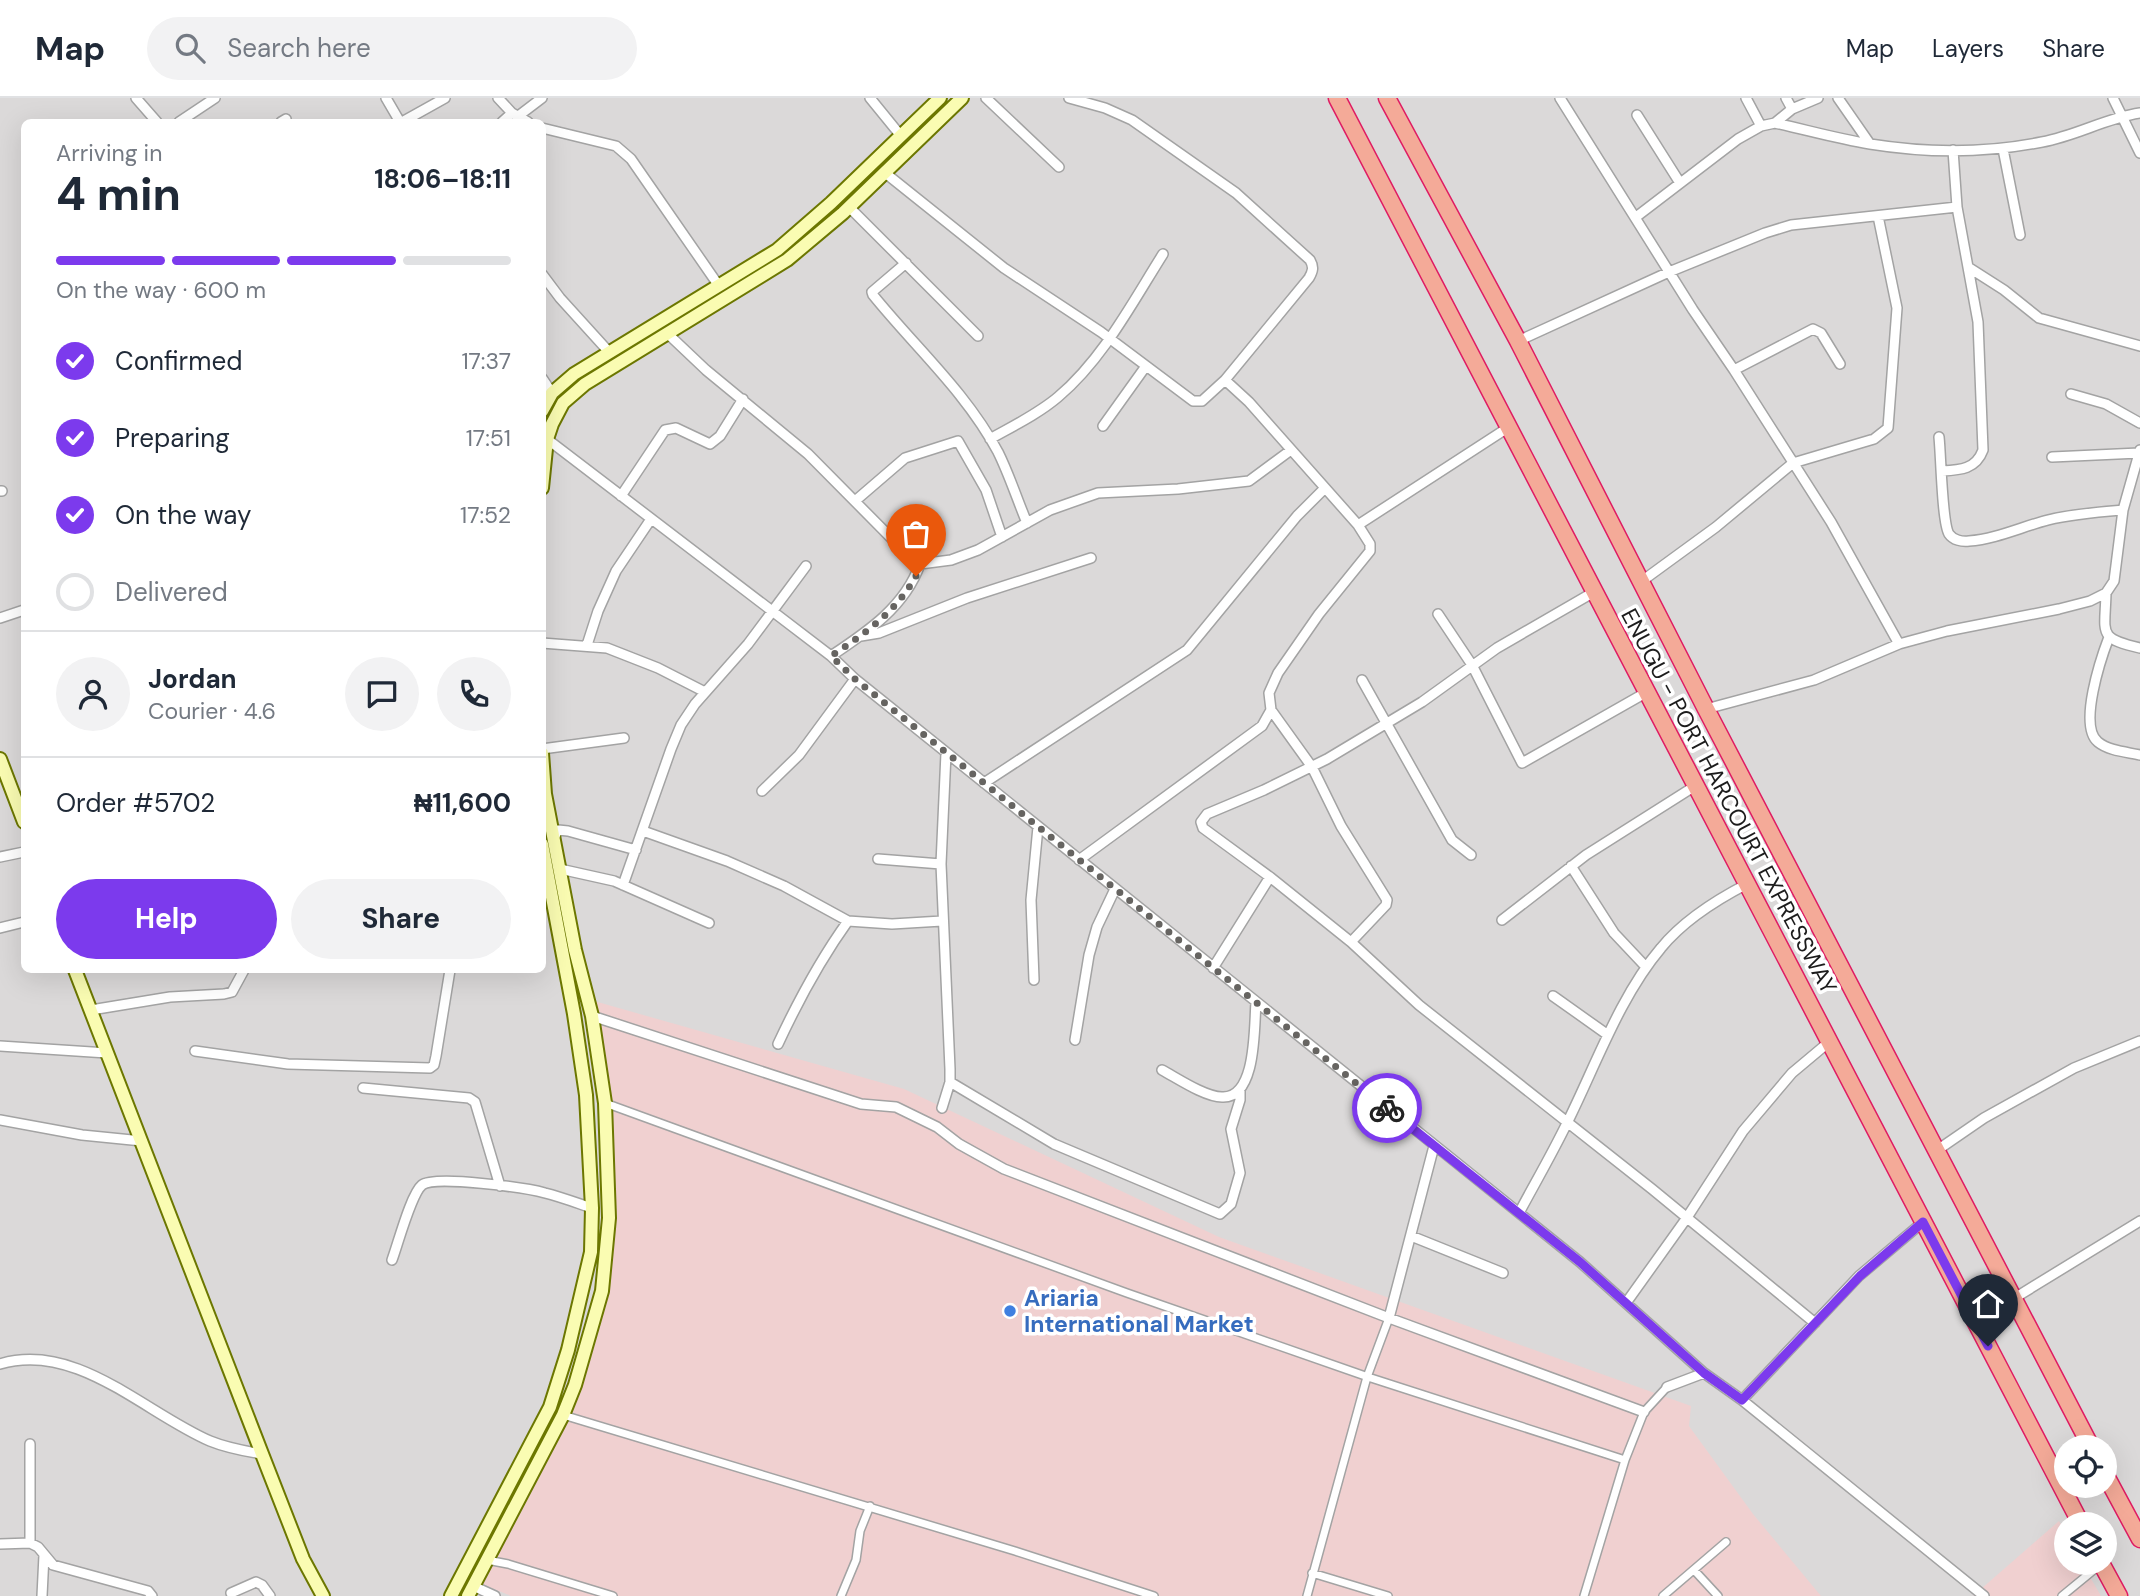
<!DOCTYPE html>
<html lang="en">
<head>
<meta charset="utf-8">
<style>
	body { margin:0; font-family:"DM Sans",sans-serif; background:#f2f2f3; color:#1f2937; height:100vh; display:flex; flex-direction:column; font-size:26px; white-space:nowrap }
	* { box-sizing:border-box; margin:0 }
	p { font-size:23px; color:#747a83 }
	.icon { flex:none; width:38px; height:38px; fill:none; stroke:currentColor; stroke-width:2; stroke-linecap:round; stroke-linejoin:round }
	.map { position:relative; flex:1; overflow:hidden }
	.sheet { position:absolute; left:21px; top:21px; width:525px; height:854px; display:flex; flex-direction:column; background:#fff; border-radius:10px; box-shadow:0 7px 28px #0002 }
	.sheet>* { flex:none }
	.controls { position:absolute; left:2054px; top:1337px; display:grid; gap:14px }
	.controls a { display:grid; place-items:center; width:63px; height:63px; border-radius:50%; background:#fff; box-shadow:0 7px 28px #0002; font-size:35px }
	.pin { position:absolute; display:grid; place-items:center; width:60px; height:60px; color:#fff; margin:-72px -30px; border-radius:50% 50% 50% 0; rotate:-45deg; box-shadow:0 0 7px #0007 }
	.pin .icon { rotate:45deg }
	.courier { position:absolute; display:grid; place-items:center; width:70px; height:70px; margin:-35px; border:5px solid #7c3aed; border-radius:50%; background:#fff; color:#222; box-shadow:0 2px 9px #0007 }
	.headline em { font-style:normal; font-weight:700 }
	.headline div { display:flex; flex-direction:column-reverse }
	.headline { display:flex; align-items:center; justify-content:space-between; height:119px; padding:0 35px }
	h1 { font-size:46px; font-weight:700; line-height:52px }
	.bar { display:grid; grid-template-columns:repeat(4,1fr); gap:10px 7px; align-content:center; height:84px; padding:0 35px }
	.bar i { height:9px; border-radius:5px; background:#e0e1e3 }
	.bar .active { background:#7c3aed }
	.bar p { grid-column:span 4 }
	.line { display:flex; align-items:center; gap:18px; padding:0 35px; border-top:2px solid #e0e1e3 }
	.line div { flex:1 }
	.round { display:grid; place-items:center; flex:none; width:74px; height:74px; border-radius:37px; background:#f2f2f3 }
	ol { padding:0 35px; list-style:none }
	li { display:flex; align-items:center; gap:21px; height:77px }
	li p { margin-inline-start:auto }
	li .icon { padding:7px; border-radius:50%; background:#7c3aed; color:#fff; stroke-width:4 }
	li:last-child { color:#747a83 }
	li i { width:38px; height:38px; border:4px solid #e0e1e3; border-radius:50% }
	.cta { display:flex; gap:14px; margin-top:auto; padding:14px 35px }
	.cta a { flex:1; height:80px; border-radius:42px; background:#7c3aed; color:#fff; font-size:28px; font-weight:700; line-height:80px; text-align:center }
	.cta a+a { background:#f2f2f3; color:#1f2937 }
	header { display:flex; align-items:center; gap:42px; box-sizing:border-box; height:98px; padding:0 35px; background:#fff; border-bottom:2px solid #e0e1e3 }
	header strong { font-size:33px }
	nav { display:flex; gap:38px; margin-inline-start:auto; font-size:24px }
	.search { width:490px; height:63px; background:#f2f2f3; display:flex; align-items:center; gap:18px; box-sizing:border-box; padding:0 24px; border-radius:38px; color:#747a83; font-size:26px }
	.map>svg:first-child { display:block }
	.residential { fill:#dbd9d9; fill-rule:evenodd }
	.commercial { fill:#f0d0d0 }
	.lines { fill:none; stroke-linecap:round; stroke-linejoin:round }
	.pedestrian-casing { stroke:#a3a3a3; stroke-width:10 }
	.minor-casing { stroke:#a3a3a3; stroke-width:12 }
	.secondary-casing { stroke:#6c7700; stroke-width:16 }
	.trunk-casing { stroke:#df1c63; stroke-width:19 }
	.pedestrian { stroke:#fff; stroke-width:7 }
	.minor { stroke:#fff; stroke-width:9 }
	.secondary { stroke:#fafcb2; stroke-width:12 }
	.trunk { stroke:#f4aa98; stroke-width:16 }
	.done { stroke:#666461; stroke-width:7; stroke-dasharray:0 12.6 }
	.route { stroke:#7c3aed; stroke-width:9 }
	.shop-dot { fill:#3f7fe0; stroke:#fff; stroke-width:2.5 }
	.labels { text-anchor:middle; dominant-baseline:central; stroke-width:7; stroke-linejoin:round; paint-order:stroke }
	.street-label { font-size:23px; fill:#1c1c1c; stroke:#fff }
	.shop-label { font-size:23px; font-weight:bold; fill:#366cbe; stroke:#fff; text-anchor:start }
</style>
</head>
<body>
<header>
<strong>Map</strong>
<div class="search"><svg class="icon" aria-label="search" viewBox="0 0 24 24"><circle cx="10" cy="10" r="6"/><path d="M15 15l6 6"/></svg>Search here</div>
<nav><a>Map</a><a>Layers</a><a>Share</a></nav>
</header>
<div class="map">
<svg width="2140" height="1498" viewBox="0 0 2140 1498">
	<rect width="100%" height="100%" fill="#eeeae2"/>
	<path class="residential" d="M0,0H2140V1498H0ZM24,24H542V872H24ZM2067,1349H2105V1388H2067ZM2067,1426H2105V1465H2067Z"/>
	<path class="commercial" d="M594,903L904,991L1219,1139L1691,1308L1689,1328L1753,1416L1821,1498H511L472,1482L577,1270L611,1156Z
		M2059,1423L2067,1437V1465H2082L2101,1498H1973Z"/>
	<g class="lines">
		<defs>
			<path id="pedestrian" d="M605,1005L1127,1195L1371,1280L1625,1362
				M563,1317L1015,1453L1154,1498
				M487,1462L508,1466L613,1498
				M1694,1472L1718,1498
				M1312,1475L1388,1498
				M841,1498L856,1462L860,1433L870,1408
				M1307,1498L1367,1279L1389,1220
				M1584,1498L1625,1362L1644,1314L1667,1289
				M1663,1498L1726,1444
				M2062,1498L2101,1466"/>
			<path id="minor" d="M136,0L157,24
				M386,0L400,24
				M498,0L512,15L528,24
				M870,0L901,38
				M986,0L1059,69
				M1560,0L1693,212L1734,272L1831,424L1899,546
				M1746,0L1761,28
				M1786,0L1792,11
				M1838,0L1870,46
				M2113,0L2140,55
				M1637,17L1680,85
				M517,19L542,0
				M179,24L215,0
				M281,24L286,21
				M402,24L445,0
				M502,24L512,15
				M1775,25L1792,11L1818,0
				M542,30L616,48L631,61L719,188
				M2003,51L2020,137
				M884,74L1004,170L1101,234L1193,303H1202L1225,282L1309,180C1313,173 1314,169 1310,162L1236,95L1132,22L1105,10L1069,0
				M849,109L978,238
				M1636,119L1738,41L1761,28L1775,25C1807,32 1838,41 1870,46C1926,55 1987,55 2042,44C2076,38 2106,20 2140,15
				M906,165L872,194L873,197C915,249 966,294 998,354C1009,376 1017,401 1027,425
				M1968,169L2004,192L2039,220L2140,248
				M542,176L560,200L609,254
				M668,236L706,272L808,356L912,461L920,466L951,462L978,452L1050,412L1098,395L1178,391L1249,383L1291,352
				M1518,243L1669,174L1765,135L1791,127L1957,109
				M1734,272L1813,231L1821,235L1840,266
				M542,280L552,295
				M2071,296L2106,306L2140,325
				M1103,328L1146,268
				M1939,339C1941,357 1942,425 1949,436C1953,442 1962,444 1969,443C1996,441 2021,429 2048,422C2072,416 2098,414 2123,412
				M547,341L831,558L855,581L1580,1164L1704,1275
				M990,341C1013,328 1038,316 1058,299C1103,261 1132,205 1163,156
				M2052,359L2139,355
				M1942,373C1961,372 1976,371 1983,352L1978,224L1957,109L1953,52
				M0,393H2
				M621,398L665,332L676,330L710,346L720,338L743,301
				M855,403L905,360L958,343L986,392L1002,439
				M1358,427L1509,329
				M1642,483L1716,429L1793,365L1874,341L1888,330L1897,210L1878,118
				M1594,494L1497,550L1422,604L1327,661L1264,692L1207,716L1201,724L1203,730L1270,779L1351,844L1419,907L1652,1091L1815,1225
				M2106,495C2105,536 2097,540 2140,550
				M1438,516L1472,567L1522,665L1647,594
				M0,520L24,512
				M861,538L879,535L967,500L1091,460
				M2109,539C2101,560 2078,628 2098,644C2109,653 2127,654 2140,657
				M542,545L607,550L658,570L705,594
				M587,547L598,513L616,473L651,421
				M831,558C867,534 905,509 920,466
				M1362,582L1452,742L1471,757
				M1706,611L1814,582L1899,546L1947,533L2059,511L2090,503L2106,495L2114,483L2123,412L2140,352
				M1271,612L1312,669L1341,728L1387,802L1386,807L1351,844
				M542,651L624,640
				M984,685L1187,552L1297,418L1324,391
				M762,693L799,657L855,581
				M643,733L727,763L784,788L848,823L892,826L942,823
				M554,740L558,732L568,733L636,752
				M0,759L24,754
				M878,761L941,766
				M1079,762L1262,628L1271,612L1269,595L1278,575L1319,516L1370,453V446L1358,427L1249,304L1225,282
				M1571,768L1614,835L1646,869
				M560,771L614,783L709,825
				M623,787L671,651L681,627L695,606L748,546L806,468
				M1502,822L1586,757L1695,688
				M0,830L24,824
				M1213,870L1270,779
				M1034,882L1031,802L1038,729
				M1553,898L1608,937
				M91,912L170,899L224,896L232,894L244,872
				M592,918L861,1006L896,1009L937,1029L959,1046L1004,1071L1389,1220L1644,1314
				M1075,942L1089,857L1097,829L1115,791
				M778,946C798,903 820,862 848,823
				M0,948L107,955
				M195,953L288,966L430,970L434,967L436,958L450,872
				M1162,972C1177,980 1205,999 1222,999C1257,1001 1254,928 1256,904
				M950,984L1054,1046L1220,1116L1231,1106L1240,1075L1231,1031L1240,1002V991
				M363,990L469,1000L475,1004L500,1088
				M942,1010L950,984V971L941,766L946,655
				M0,1022L82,1037L142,1043
				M1936,1053L1984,1020L2074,970L2140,943
				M1519,1115C1535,1085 1552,1056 1567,1025C1595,969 1620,898 1661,850C1683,823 1716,802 1747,786
				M1411,1138L1503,1175
				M392,1162C398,1146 411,1096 422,1087C435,1077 527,1090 545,1095C561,1099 577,1105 592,1110
				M2013,1201L2140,1123
				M1626,1205L1686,1121L1743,1033L1792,975L1829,944
				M1389,1220L1434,1048
				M0,1266C76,1243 145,1315 210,1343C227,1350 244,1353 262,1356
				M1667,1289L1704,1275L1742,1302L1984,1498
				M1742,1302L1859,1178L1923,1124
				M30,1445V1346
				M0,1446L30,1445L38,1449L53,1467L148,1493L152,1498
				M473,1488L495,1498
				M231,1495L256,1484L262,1487L270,1498
				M42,1498L44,1457"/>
			<path id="secondary" d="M542,313L552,295L574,276L777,152L831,105L940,0
				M542,390L547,341L552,326L563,305L585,286L787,162L843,115L962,0
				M0,661L24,724
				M75,872L262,1356L303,1461L323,1498
				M451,1498L550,1309L568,1252L591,1154L592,1110L586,997L574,916L542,746
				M468,1498L563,1317L575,1287L602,1193L609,1120L605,1005L592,918L575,852L545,696L542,655"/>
			<path id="trunk" d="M1337,0L2081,1426
				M1387,0L1518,243L1706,611L2091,1349
				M2105,1376L2140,1441
				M2101,1465L2119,1498"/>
		</defs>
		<use href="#pedestrian" class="pedestrian-casing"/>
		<use href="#minor" class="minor-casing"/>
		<use href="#secondary" class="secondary-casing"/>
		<use href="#trunk" class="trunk-casing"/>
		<use href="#pedestrian" class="pedestrian"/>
		<use href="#minor" class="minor"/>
		<use href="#secondary" class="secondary"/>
		<use href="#trunk" class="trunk"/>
	</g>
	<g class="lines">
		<path class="done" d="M916,478C896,514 864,536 831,558L855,581L1387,1010"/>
		<path class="route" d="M1387,1010L1580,1164L1704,1275L1742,1302L1860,1178L1923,1124L1988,1248"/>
	</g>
	<circle class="shop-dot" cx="1010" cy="1213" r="7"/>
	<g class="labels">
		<g class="street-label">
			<text transform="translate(1729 703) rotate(62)">ENUGU - PORT HARCOURT EXPRESSWAY</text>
		</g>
		<g class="shop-label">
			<text x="1024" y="1200">Ariaria<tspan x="1024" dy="26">International Market</tspan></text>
		</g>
	</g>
</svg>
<div class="controls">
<a><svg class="icon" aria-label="locate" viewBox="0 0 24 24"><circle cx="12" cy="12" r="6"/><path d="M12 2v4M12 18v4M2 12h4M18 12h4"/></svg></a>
<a><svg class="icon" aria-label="layers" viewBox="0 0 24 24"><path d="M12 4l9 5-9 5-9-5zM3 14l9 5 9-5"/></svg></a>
</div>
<div class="pin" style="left:916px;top:478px;background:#ea580c"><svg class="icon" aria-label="bag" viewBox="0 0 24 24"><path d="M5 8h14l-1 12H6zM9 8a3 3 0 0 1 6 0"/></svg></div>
<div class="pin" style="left:1988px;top:1248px;background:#1f2937"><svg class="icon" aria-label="home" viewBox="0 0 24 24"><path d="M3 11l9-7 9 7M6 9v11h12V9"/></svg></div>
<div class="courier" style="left:1387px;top:1010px"><svg class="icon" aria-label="bike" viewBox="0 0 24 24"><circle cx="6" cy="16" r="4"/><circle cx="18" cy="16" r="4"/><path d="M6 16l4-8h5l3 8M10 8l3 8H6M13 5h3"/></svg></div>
<section class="sheet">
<div class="headline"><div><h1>4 min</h1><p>Arriving in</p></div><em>18:06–18:11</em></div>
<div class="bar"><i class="active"></i><i class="active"></i><i class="active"></i><i></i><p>On the way · 600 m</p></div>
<ol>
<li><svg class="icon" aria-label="check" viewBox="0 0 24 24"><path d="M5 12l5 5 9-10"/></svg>Confirmed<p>17:37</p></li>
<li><svg class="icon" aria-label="check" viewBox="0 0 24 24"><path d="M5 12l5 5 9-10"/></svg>Preparing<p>17:51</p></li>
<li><svg class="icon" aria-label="check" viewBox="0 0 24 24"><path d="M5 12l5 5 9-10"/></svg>On the way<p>17:52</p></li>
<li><i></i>Delivered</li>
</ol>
<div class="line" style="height:126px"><a class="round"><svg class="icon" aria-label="person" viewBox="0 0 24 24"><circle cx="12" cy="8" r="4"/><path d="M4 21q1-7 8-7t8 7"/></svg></a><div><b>Jordan</b><p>Courier · 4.6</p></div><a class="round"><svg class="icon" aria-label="chat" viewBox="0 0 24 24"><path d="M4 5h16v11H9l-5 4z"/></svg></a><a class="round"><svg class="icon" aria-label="phone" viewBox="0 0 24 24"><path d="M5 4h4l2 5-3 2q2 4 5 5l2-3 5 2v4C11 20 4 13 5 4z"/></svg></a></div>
<div class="line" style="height:91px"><div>Order #5702</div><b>₦11,600</b></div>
<div class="cta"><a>Help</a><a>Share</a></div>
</section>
</div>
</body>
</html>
